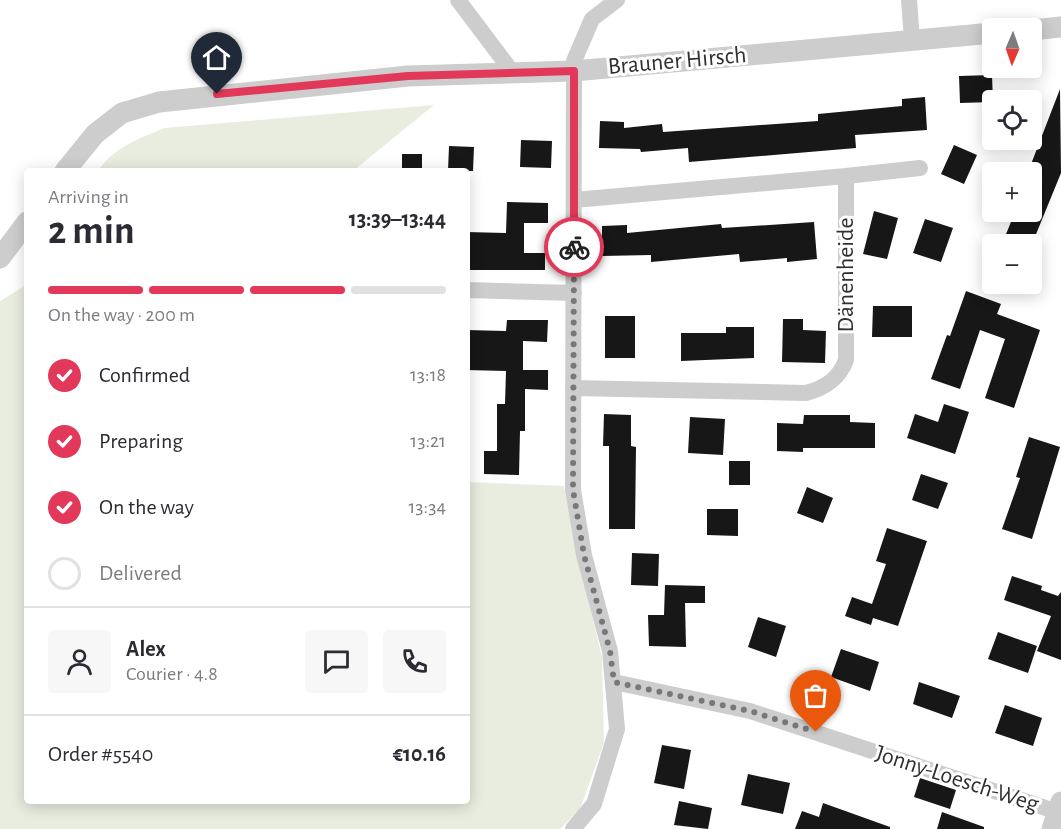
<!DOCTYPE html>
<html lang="en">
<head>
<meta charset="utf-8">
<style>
	body { margin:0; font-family:"Alegreya Sans",sans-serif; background:#f7f7f7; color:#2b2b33; height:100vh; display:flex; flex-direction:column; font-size:22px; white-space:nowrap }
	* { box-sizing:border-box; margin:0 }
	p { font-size:20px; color:#7c7c81 }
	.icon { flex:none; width:33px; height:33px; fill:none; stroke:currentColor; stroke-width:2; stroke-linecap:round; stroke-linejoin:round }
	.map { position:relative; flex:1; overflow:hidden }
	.side { position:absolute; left:24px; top:168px; width:446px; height:636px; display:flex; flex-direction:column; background:#fff; border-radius:6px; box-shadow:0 3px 15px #0003 }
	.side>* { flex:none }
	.needle { width:39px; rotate:182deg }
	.buttons { position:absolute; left:982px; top:18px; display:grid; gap:12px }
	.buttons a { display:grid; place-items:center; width:60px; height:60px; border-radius:6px; background:#fff; box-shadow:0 3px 15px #0003; font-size:30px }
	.pin { position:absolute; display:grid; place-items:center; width:51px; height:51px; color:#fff; margin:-62px -26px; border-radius:50% 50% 50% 0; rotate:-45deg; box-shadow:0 0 6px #0007 }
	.pin .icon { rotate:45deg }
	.courier { position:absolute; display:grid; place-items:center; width:60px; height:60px; margin:-30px; border:4px solid #e23859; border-radius:50%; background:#fff; color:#222; box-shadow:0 2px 8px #0007 }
	.headline em { font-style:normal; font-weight:700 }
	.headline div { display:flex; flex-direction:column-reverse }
	.headline { display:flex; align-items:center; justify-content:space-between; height:102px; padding:0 24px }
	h1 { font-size:39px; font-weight:700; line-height:45px }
	.bar { display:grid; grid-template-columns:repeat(4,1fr); gap:9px 6px; align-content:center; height:72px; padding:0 24px }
	.bar i { height:8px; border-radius:4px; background:#e1e1e2 }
	.bar .selected { background:#e23859 }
	.bar p { grid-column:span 4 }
	.line { display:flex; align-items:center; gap:15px; padding:0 24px; border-top:2px solid #e1e1e2 }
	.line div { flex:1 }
	.round { display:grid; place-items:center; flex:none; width:63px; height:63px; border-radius:6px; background:#f7f7f7 }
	ol { padding:0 24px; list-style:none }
	li { display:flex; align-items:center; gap:18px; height:66px }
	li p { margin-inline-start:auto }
	li .icon { padding:6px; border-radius:50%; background:#e23859; color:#fff; stroke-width:4 }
	li:last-child { color:#7c7c81 }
	li i { width:33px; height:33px; border:3px solid #e1e1e2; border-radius:50% }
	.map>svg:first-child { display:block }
	.green { fill:#e8eddf }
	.building { fill:#171717 }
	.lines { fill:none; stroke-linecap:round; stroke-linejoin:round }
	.minor { stroke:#cdcdcd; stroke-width:16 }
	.tertiary { stroke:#cdcdcd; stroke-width:21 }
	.done { stroke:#787878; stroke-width:6; stroke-dasharray:0 10.8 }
	.route { stroke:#e23859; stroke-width:8 }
	.labels { text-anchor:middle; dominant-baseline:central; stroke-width:6; stroke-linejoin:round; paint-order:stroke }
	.street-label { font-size:24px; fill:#303030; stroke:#fff }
</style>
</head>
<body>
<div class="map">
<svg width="1061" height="829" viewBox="0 0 1061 829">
	<rect width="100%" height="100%" fill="#fff"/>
	<path class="green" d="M434,105L353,171H98C114,147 140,138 165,128Z
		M27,281V801H466L467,482L564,486L573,537L602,657L604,743L580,809L560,829H0V301L23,287Z"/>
	<path class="building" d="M992,75L993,102L960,103L959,76Z
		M1060,89L1061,173L1032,244H1002L1015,212H1032V172H1028Z
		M925,97L927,130L855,135L856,148L689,162L688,148L641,152L640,149L599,148L600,121L624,122V128L662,124L663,132L761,125L818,121V114L902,106V99Z
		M521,140L552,141L551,168L520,167Z
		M954,145L977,155L964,184L941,174Z
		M449,146L474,147L473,171H448Z
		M402,154H422V171H402Z
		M507,202L548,203V223H524V253H545V270H466V232L506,233Z
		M874,211L898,218L887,259L863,254Z
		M925,219L953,228L941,262L913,253Z
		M814,222L817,259L787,262V258L740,262L739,254L651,262V255L602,256V226L627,225V233L721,224L722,228Z
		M966,291L1001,304L997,314L1040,330L1014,408L985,398L1005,339L980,330L960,389L931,379L947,335L950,336Z
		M873,306H912V337H872Z
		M605,316H635V358H605Z
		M783,319H803V330L826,331L825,363L782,362Z
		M507,320H548L547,342L523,341V370H548V390L525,389V431H520L519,475L484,474V451H497V404H505L506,371L466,370V330L506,331Z
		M726,327H754V358L681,361V333H726Z
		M944,404L969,412L955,454L907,438L915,414L938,422Z
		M604,414L631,415V446L636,447L635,529H609V446H603Z
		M804,415H850V422L875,423V448H803V452L777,451V423L803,424Z
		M690,417L725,419L723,455L688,453Z
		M1029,437L1060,447L1032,539L1002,529L1020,478L1016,477Z
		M729,461H750V485H729Z
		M921,474L948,483L938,509L912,500Z
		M807,487L833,498L823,523L797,513Z
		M707,509H738V536L707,535Z
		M887,528L927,541L898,626L873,618L871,625L845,616L852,597L872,604L886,564L876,561Z
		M632,553L659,554L658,586L631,585Z
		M1012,576L1042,586L1041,590L1058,596L1061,592V660L1037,651L1051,616L1004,600Z
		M665,585L705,586V603H685L686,647L649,646L648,615H664Z
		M758,617L786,626L776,657L748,647Z
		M998,632L1037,646L1028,673L988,659Z
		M841,649L879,662L870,691L831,677Z
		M919,682L960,696L952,718L913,704Z
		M1005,705L1042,718L1033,746L995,733Z
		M662,745L691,750L684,789L654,783Z
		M748,774L790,783L783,814L741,805Z
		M920,778L956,790L950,809L914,797Z
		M679,801L712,808L708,829L674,825Z
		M823,803L890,827V829H795L802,811L819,817Z
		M942,812L984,827V829H937Z"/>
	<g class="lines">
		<path class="minor" d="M458,0L513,73
			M909,0L912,40
			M846,176L920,168
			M466,290L574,293
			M573,388L806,393C825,388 839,379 846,360V176L574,200
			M614,682L750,711L1058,812
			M573,829L594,804L617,729L610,651L584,555L573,490L574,61L592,19L617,0"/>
		<path class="tertiary" d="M1032,30L1061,27
			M65,171L95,134L122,113L159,102L408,76L574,71L993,33
			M0,258L27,222
			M1052,829L1061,802"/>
	</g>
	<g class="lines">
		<path class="done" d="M574,247L573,490L584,555L610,651L614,682L750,711L816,732"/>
		<path class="route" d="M217,94L408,76L574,71V247"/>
	</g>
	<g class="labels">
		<g class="street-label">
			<text transform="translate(677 61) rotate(-5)">Brauner Hirsch</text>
			<text transform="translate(846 275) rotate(-90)">Dänenheide</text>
			<text transform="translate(957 779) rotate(18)">Jonny-Loesch-Weg</text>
		</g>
	</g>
</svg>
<div class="buttons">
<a><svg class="needle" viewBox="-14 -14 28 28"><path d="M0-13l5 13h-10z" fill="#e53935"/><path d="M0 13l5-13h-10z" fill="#7c7c81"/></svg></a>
<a><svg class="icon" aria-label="locate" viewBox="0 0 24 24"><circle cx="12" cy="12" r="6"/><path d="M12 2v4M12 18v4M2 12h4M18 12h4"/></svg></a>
<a>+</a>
<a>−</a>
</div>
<div class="pin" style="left:816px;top:732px;background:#ea580c"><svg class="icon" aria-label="bag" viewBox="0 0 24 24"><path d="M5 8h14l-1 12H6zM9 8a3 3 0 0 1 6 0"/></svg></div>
<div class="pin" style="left:217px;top:94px;background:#1f2937"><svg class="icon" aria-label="home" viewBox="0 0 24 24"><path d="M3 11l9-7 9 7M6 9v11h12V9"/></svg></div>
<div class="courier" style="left:574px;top:247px"><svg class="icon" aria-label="bike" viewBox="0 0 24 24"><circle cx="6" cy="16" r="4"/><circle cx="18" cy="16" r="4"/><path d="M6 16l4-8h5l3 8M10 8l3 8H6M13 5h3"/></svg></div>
<section class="side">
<div class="headline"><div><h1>2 min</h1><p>Arriving in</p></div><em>13:39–13:44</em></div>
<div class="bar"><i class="selected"></i><i class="selected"></i><i class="selected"></i><i></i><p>On the way · 200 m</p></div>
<ol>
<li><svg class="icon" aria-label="check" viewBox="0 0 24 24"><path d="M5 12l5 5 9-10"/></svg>Confirmed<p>13:18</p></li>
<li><svg class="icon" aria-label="check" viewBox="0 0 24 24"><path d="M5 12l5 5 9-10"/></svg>Preparing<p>13:21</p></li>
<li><svg class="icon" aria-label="check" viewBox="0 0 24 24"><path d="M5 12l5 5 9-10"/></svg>On the way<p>13:34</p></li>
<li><i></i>Delivered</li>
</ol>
<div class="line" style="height:108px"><a class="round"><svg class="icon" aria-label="person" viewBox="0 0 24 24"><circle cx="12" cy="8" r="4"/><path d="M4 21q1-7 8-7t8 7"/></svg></a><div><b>Alex</b><p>Courier · 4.8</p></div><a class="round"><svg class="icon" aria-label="chat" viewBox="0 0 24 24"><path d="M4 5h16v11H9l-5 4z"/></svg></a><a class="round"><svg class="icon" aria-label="phone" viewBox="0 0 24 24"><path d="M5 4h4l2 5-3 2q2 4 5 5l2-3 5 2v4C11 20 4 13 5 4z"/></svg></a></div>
<div class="line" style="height:78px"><div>Order #5540</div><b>€10.16</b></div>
</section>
</div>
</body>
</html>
